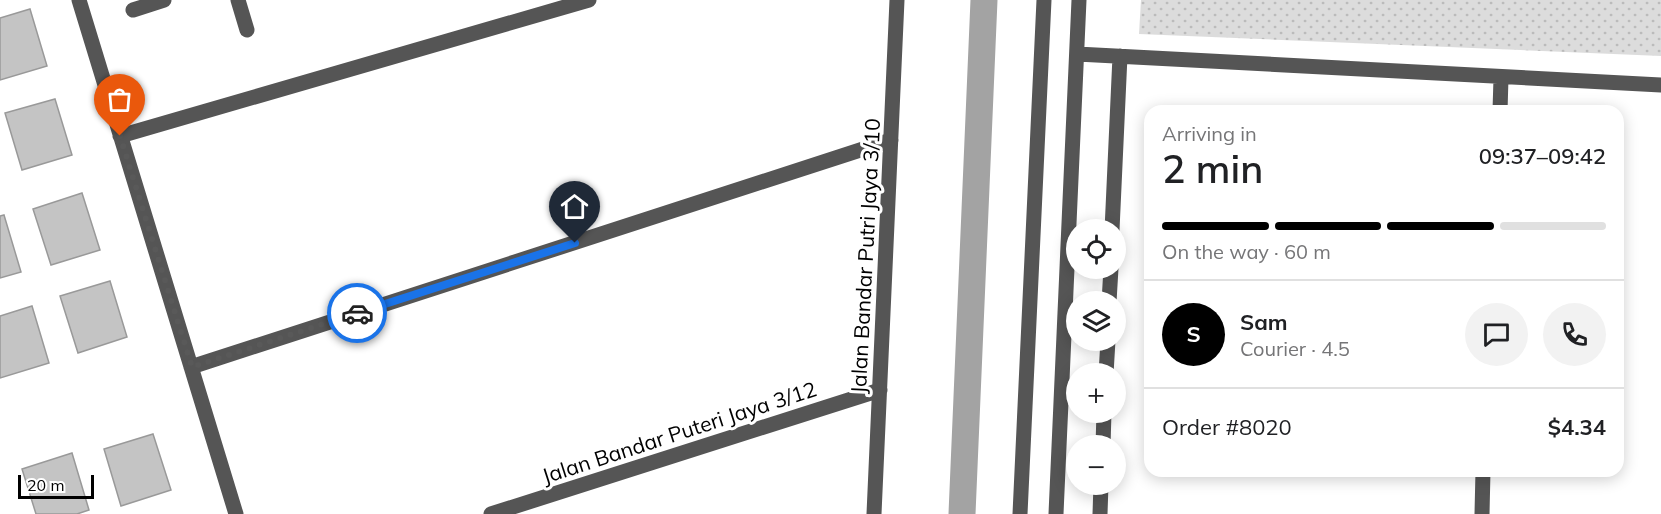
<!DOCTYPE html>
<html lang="en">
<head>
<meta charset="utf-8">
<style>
	body { margin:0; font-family:Mulish,sans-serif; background:#f2f2f2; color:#202124; height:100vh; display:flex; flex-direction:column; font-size:22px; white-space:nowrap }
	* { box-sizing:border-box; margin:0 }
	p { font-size:20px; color:#757577 }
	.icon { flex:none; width:33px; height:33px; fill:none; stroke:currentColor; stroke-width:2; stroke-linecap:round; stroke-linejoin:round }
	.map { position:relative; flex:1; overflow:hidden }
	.details { position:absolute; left:1144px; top:105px; width:480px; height:372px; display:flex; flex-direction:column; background:#fff; border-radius:18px; box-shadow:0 3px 15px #0003 }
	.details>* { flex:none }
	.fabs { position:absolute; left:1066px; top:219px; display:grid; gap:12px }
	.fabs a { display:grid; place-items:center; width:60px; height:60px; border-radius:50%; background:#fff; box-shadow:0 3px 15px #0003; font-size:30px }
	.scale { position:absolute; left:18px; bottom:15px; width:76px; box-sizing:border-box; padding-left:6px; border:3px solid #000; border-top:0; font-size:16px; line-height:21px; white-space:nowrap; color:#000; -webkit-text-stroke:4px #fff; paint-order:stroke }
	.pin { position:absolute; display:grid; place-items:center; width:51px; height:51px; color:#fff; margin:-62px -26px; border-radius:50% 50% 50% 0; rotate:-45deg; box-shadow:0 0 6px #0007 }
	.pin .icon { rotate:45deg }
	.courier { position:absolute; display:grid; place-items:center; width:60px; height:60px; margin:-30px; border:4px solid #1a73e8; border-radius:50%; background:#fff; color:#222; box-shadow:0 2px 8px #0007 }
	.summary em { font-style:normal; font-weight:600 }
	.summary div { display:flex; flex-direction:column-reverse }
	.summary { display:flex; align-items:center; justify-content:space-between; height:102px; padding:0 18px }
	h1 { font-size:39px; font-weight:600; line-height:45px }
	.bar { display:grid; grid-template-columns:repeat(4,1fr); gap:9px 6px; align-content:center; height:72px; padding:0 18px }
	.bar i { height:8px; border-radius:4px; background:#e0e0e0 }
	.bar .selected { background:#000 }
	.bar p { grid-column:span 4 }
	.line { display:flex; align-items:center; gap:15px; padding:0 18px; border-top:2px solid #e0e0e0 }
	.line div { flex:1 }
	.round { display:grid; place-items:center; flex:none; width:63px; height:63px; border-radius:32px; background:#f2f2f2 }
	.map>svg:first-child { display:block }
	.park { fill:url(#park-dots) }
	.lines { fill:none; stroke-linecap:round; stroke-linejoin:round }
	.canal { stroke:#a3a3a3; stroke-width:27 }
	.building { fill:#c4c4c4; stroke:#999; stroke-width:1.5 }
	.minor { stroke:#555; stroke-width:15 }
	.done { stroke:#595959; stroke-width:6; stroke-dasharray:0 10.8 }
	.route { stroke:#1a73e8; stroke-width:8 }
	.labels { text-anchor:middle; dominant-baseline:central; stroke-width:6; stroke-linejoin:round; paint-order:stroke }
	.street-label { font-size:21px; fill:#000; stroke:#fff }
</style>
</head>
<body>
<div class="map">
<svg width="1661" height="514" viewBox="0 0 1661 514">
	<defs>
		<pattern id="park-dots" width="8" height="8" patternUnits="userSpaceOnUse" patternTransform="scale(1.5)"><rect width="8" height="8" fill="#dcdcdc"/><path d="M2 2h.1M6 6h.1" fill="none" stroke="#bbb" stroke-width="1.8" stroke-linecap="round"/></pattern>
	</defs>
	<rect width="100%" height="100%" fill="#fff"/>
	<path class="park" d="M1141,0H1661V56L1139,34Z"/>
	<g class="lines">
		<path class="canal" d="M962,514L984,0"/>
	</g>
	<path class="building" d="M30,9L47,66L0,80V18Z
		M55,99L72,155L22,170L5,113Z
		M82,193L100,250L51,265L33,209Z
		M4,215L21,272L0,278V216Z
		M110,281L127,337L78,353L60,296Z
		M32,306L49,363L0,378V316Z
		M153,434L171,490L121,506L104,449Z
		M72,453L89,510L77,514H36L22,469Z"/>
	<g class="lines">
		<path class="minor" d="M79,0L236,514
			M238,0L247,30
			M133,10L164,0
			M1077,54L1661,85
			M1500,111L1501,78
			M120,136L589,0
			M1112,230L1120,56
			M1109,302L1111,268
			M191,367L891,140
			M1106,374L1108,340
			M1103,446L1104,412
			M491,514L880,390
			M874,514L897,0
			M1020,514L1044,0
			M1056,514L1079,0
			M1100,514L1101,484
			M1482,514L1483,471"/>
	</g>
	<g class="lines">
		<path class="done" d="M120,136L192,367L357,313"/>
		<path class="route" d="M357,313L575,243"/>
	</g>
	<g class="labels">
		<g class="street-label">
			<text transform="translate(865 256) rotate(-87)">Jalan Bandar Putri Jaya 3/10</text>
			<text transform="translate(679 432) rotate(-18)">Jalan Bandar Puteri Jaya 3/12</text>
		</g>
	</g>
</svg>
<div class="fabs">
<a><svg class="icon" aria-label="locate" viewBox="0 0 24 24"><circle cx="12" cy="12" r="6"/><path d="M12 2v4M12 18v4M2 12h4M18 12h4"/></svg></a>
<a><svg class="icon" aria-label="layers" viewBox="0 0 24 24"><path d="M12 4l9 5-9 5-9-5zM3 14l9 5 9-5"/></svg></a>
<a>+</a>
<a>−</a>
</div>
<div class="scale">20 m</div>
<div class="pin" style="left:120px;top:136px;background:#ea580c"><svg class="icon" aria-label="bag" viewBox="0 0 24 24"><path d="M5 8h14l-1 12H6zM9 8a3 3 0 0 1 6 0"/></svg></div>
<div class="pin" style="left:575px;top:243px;background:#1f2937"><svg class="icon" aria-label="home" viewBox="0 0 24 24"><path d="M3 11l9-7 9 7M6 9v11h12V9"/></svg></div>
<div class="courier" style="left:357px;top:313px"><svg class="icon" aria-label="car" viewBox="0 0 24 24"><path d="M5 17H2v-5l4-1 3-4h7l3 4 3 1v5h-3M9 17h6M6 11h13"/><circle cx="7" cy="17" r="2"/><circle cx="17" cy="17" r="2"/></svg></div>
<section class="details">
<div class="summary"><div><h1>2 min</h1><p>Arriving in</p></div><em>09:37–09:42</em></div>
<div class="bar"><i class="selected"></i><i class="selected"></i><i class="selected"></i><i></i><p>On the way · 60 m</p></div>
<div class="line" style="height:108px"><b class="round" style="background:#000;color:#fff">S</b><div><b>Sam</b><p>Courier · 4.5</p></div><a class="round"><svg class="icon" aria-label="chat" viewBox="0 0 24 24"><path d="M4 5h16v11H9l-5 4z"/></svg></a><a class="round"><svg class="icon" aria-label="phone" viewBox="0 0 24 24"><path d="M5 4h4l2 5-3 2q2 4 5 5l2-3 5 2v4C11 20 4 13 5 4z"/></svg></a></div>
<div class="line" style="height:78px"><div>Order #8020</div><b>$4.34</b></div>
</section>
</div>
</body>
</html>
